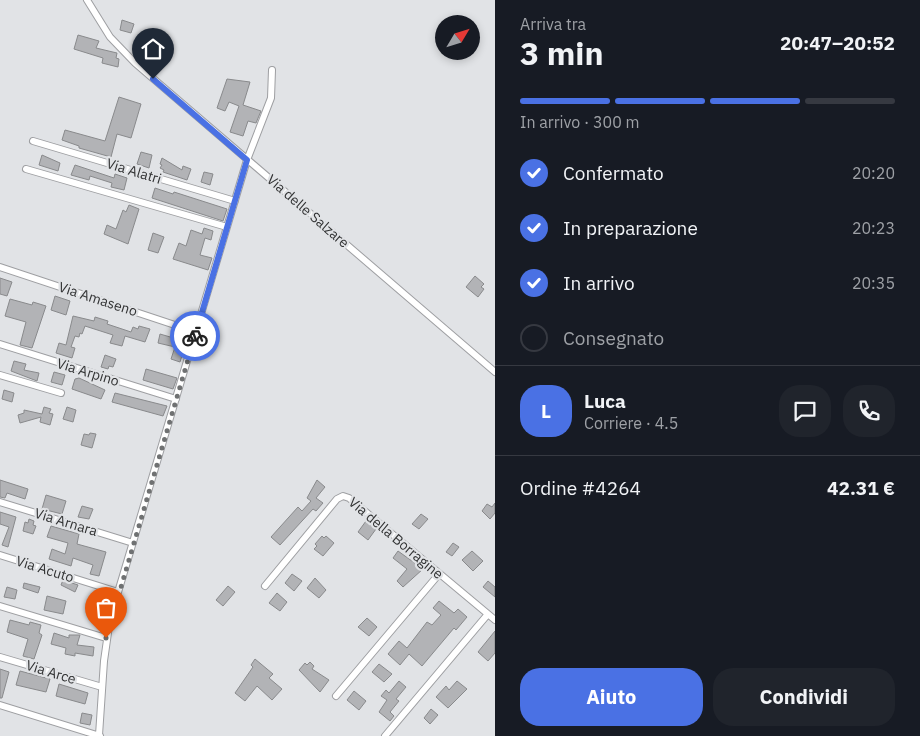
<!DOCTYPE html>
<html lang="it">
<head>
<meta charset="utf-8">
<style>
	body { margin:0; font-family:"IBM Plex Sans",sans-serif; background:#20242c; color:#f1f3f6; height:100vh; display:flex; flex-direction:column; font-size:19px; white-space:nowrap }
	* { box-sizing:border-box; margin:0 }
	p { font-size:16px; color:#9ea1a6 }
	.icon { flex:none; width:28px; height:28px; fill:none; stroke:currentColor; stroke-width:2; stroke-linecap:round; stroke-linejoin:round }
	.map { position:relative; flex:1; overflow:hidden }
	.details { display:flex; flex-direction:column; background:#171b24; width:425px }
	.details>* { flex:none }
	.needle { width:32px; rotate:52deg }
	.tools { position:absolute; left:435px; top:15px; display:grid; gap:10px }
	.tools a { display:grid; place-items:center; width:45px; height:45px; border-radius:50%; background:#171b24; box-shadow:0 2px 8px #0003; font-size:25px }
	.pin { position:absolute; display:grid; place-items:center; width:42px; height:42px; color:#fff; margin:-51px -21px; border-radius:50% 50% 50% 0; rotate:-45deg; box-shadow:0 0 5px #0007 }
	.pin .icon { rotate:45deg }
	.courier { position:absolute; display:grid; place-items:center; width:50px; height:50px; margin:-25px; border:4px solid #4a71e4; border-radius:50%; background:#fff; color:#222; box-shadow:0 1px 6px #0007 }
	.overview em { font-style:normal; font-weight:700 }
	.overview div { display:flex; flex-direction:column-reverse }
	.overview { display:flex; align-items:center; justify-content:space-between; height:85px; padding:0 25px }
	h1 { font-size:32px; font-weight:700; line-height:38px }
	.bar { display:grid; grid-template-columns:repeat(4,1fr); gap:8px 5px; align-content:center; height:60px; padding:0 25px }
	.bar i { height:6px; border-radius:4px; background:#363941 }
	.bar .selected { background:#4a71e4 }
	.bar p { grid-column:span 4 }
	.line { display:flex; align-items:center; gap:12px; padding:0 25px; border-top:1px solid #363941 }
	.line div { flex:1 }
	.round { display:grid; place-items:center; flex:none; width:52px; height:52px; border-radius:20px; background:#20242c }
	ol { padding:0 25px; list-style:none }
	li { display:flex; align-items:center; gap:15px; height:55px }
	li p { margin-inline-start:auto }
	li .icon { padding:5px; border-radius:50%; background:#4a71e4; color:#fff; stroke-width:4 }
	li:last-child { color:#9ea1a6 }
	li i { width:28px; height:28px; border:2px solid #363941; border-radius:50% }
	.cta { display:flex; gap:10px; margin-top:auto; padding:10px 25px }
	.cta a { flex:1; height:58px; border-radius:20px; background:#4a71e4; color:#fff; font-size:20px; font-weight:700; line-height:58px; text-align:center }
	.cta a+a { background:#20242c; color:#f1f3f6 }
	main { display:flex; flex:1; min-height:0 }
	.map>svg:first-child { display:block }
	.building { fill:#b2b3b6; stroke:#898a8c }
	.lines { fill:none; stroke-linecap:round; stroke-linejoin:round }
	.minor-casing { stroke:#9e9fa2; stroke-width:8 }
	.minor { stroke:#fff; stroke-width:6 }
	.done { stroke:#6f7172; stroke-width:5; stroke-dasharray:0 9 }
	.route { stroke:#4a71e4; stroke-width:6 }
	.labels { text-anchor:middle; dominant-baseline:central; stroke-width:4.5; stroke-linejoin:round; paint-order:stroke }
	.street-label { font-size:14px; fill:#323334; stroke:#e1e3e6 }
</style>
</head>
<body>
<main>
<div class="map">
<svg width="495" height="736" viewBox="0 0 495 736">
	<rect width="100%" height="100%" fill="#e1e3e6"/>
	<path class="building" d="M122,20L134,24L131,33L120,30Z
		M78,35L99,41L96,48L117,53L116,58L119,59L118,67L102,63L103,58L74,49Z
		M227,79L250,82L243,105L261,111L256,123L248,121L243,136L230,132L239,106L229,102L225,111L217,108Z
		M119,97L141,104L131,138L117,134L111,157L79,148V146L62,140L65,130L105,141Z
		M141,152L152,155L149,168L137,164Z
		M42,155L60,163L58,171L39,165Z
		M162,158L182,170L183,166L191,169L187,180L163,172L164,170L160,168L162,165L160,164Z
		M75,165L114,178L115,174L127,178L124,190L111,187L112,183L90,176L89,180L71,175Z
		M204,172L213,174L210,185L201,182Z
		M155,188L173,194L174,192L227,209L223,221L152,198Z
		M129,205L139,209L128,244L104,234L107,225L116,229L123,210L126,212Z
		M204,228L213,231L211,240L205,238L200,255L212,258L208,270L173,259L179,243L186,246L191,230L202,234Z
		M153,233L164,237L158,253L148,250Z
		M475,276L484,284L481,287L484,289L478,297L466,287Z
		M0,278L12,282L7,296L0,294Z
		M55,296L70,301L66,315L51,310Z
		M10,299L32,305L33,302L46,306L32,348L20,345L26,322L5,316Z
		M73,316L94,321L95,317L108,321L107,324L131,332L133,327L138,329L139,326L150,329L145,342L125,336L122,346L110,343L113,335L85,326L82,334L80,333L79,337L75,336L71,347L75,348L72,358L56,353L59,343L66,345Z
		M160,334L177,339L179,336L187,339L180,362L171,359L175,347L158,343Z
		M105,355L116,359L113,367L109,366L108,369L101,367Z
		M14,361L26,364L24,370L39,373L37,381L11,371Z
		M146,369L177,378L173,389L143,380Z
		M54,372L65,375L62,385L51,382Z
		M79,378L105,390L101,399L72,389L75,379Z
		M4,390L14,393L12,402L2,399Z
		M115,393L167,406L163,416L112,402Z
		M44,407L51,409L49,413L53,414L50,425L40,422L41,417L20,423L18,415L24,413V410L42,414Z
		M67,407L76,410L73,422L63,419Z
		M90,433L96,434L92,448L81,445L84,434L89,435Z
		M0,480L28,489L25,499L7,493L5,498L0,497Z
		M317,480L325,487L316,498L323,503L316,511L313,509L280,545L271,537L298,507L302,511L311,501L307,498Z
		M46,495L66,501L62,514L42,509Z
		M495,503V513L490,519L482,511L487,504L492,507Z
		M82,506L93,509L89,519L78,517Z
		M0,512L16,517L8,547L2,545L9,527L0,524Z
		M421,514L428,519L419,529L412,524Z
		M29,519L34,521L33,525L36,526L33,534L23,531L25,522L28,523Z
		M366,521L376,529L368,540L358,532Z
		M51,526L79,534L77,544L106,552L99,576L90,574L93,565L73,558L71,566L49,559L52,549L65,554L68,543L47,537Z
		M322,536L324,538L326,536L334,543L323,556L314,549L317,546L315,544Z
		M453,543L459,547L452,556L446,552Z
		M398,551L423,569L403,587L397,581L407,569L393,558Z
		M472,551L483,561L473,571L462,560Z
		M292,574L302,581L294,591L285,583Z
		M315,578L326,590L319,598L307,588Z
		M63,580L78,585L75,592L61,585Z
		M488,581L495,587V597L483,587Z
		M24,583L40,587L38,593L23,588Z
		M228,586L235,592L223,606L216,600Z
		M7,587L17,590L15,599L4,597Z
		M277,593L287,602L280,611L269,603Z
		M47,596L66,601L63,614L44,610Z
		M439,601L454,613L458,609L467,617L456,630L454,628L422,666L409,654L400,665L388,654L399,641L407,648L427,622L432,625L441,615L433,608Z
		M367,618L377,627L369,636L358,627Z
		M10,620L29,625L30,622L41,625L39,633L42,635L34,659L23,656L28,639L7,632Z
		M495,631V653L488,661L478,652Z
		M54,633L69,638V635H80L77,645L94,647L93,656L75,653V656L65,654L66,648L51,644Z
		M255,659L273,674L269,678L282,689L272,700L257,686L245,701L235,693L253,667L251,665Z
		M310,662L314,666L312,669L329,680L320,692L299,670L305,663L307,665Z
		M379,664L392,674L384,682L372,672Z
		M0,669L9,672L2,698H0Z
		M20,671L50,679L46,692L16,685Z
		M399,681L406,687L396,699L399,701L390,712L394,716L390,721L379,712L387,700L381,696L386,690L389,693Z
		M457,681L467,689L448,708L436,697L446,686L449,690Z
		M59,684L88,693L85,704L56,696Z
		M354,691L366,701L359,710L347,700Z
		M431,709L438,715L430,724L424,718Z
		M82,713L92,715L90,725L80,723Z"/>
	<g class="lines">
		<defs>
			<path id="minor" d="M87,0L110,37L135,63L495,372
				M33,141L235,201
				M26,169L227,227
				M0,267L196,332
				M0,344L176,399
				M0,375L61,393
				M0,502L133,543
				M0,555L118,592
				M265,586L337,499L343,496L349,498L495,620
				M0,606L106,638
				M0,657L102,687
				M336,696L439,574
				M0,705L100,736
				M99,735L104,661L110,619L247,160L271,98L272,70
				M385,736L488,614"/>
		</defs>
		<use href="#minor" class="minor-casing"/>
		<use href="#minor" class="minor"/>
	</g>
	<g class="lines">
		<path class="done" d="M106,638L195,336"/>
		<path class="route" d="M153,79L247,160L195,336"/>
	</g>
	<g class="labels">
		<g class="street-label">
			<text transform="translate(134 171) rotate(17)">Via Alatri</text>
			<text transform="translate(308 211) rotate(41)">Via delle Salzare</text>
			<text transform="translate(98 299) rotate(18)">Via Amaseno</text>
			<text transform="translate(88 372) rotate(17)">Via Arpino</text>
			<text transform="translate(66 522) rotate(17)">Via Arnara</text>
			<text transform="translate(396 538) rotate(40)">Via della Borragine</text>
			<text transform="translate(45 569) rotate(17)">Via Acuto</text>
			<text transform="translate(51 672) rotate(17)">Via Arce</text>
		</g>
	</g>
</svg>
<div class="tools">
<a><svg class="needle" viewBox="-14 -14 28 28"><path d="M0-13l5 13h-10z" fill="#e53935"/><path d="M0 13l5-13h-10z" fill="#9ea1a6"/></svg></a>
</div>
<div class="pin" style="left:106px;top:638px;background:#ea580c"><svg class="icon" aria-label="bag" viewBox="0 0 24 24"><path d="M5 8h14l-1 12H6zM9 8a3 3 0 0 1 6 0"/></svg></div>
<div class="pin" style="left:153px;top:79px;background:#1f2937"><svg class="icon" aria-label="home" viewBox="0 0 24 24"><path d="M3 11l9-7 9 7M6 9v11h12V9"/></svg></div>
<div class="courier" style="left:195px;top:336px"><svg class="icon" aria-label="bike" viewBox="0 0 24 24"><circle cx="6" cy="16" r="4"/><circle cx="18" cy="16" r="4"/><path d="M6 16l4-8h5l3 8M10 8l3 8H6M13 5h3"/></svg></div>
</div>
<section class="details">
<div class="overview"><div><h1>3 min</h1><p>Arriva tra</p></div><em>20:47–20:52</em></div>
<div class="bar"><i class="selected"></i><i class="selected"></i><i class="selected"></i><i></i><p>In arrivo · 300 m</p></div>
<ol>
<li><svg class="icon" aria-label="check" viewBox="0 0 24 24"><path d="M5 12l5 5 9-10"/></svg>Confermato<p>20:20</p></li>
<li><svg class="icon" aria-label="check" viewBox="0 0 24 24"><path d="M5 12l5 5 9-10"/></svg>In preparazione<p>20:23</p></li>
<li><svg class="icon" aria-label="check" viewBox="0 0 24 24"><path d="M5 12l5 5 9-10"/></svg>In arrivo<p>20:35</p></li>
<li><i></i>Consegnato</li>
</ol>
<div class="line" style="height:90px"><b class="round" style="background:#4a71e4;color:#fff">L</b><div><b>Luca</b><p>Corriere · 4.5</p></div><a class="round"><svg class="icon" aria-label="chat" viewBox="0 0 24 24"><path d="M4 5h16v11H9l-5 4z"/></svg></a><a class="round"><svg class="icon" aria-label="phone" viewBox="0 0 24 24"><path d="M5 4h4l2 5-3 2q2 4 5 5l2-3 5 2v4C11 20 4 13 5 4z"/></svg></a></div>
<div class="line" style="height:65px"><div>Ordine #4264</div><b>42.31 €</b></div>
<div class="cta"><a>Aiuto</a><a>Condividi</a></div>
</section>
</main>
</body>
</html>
